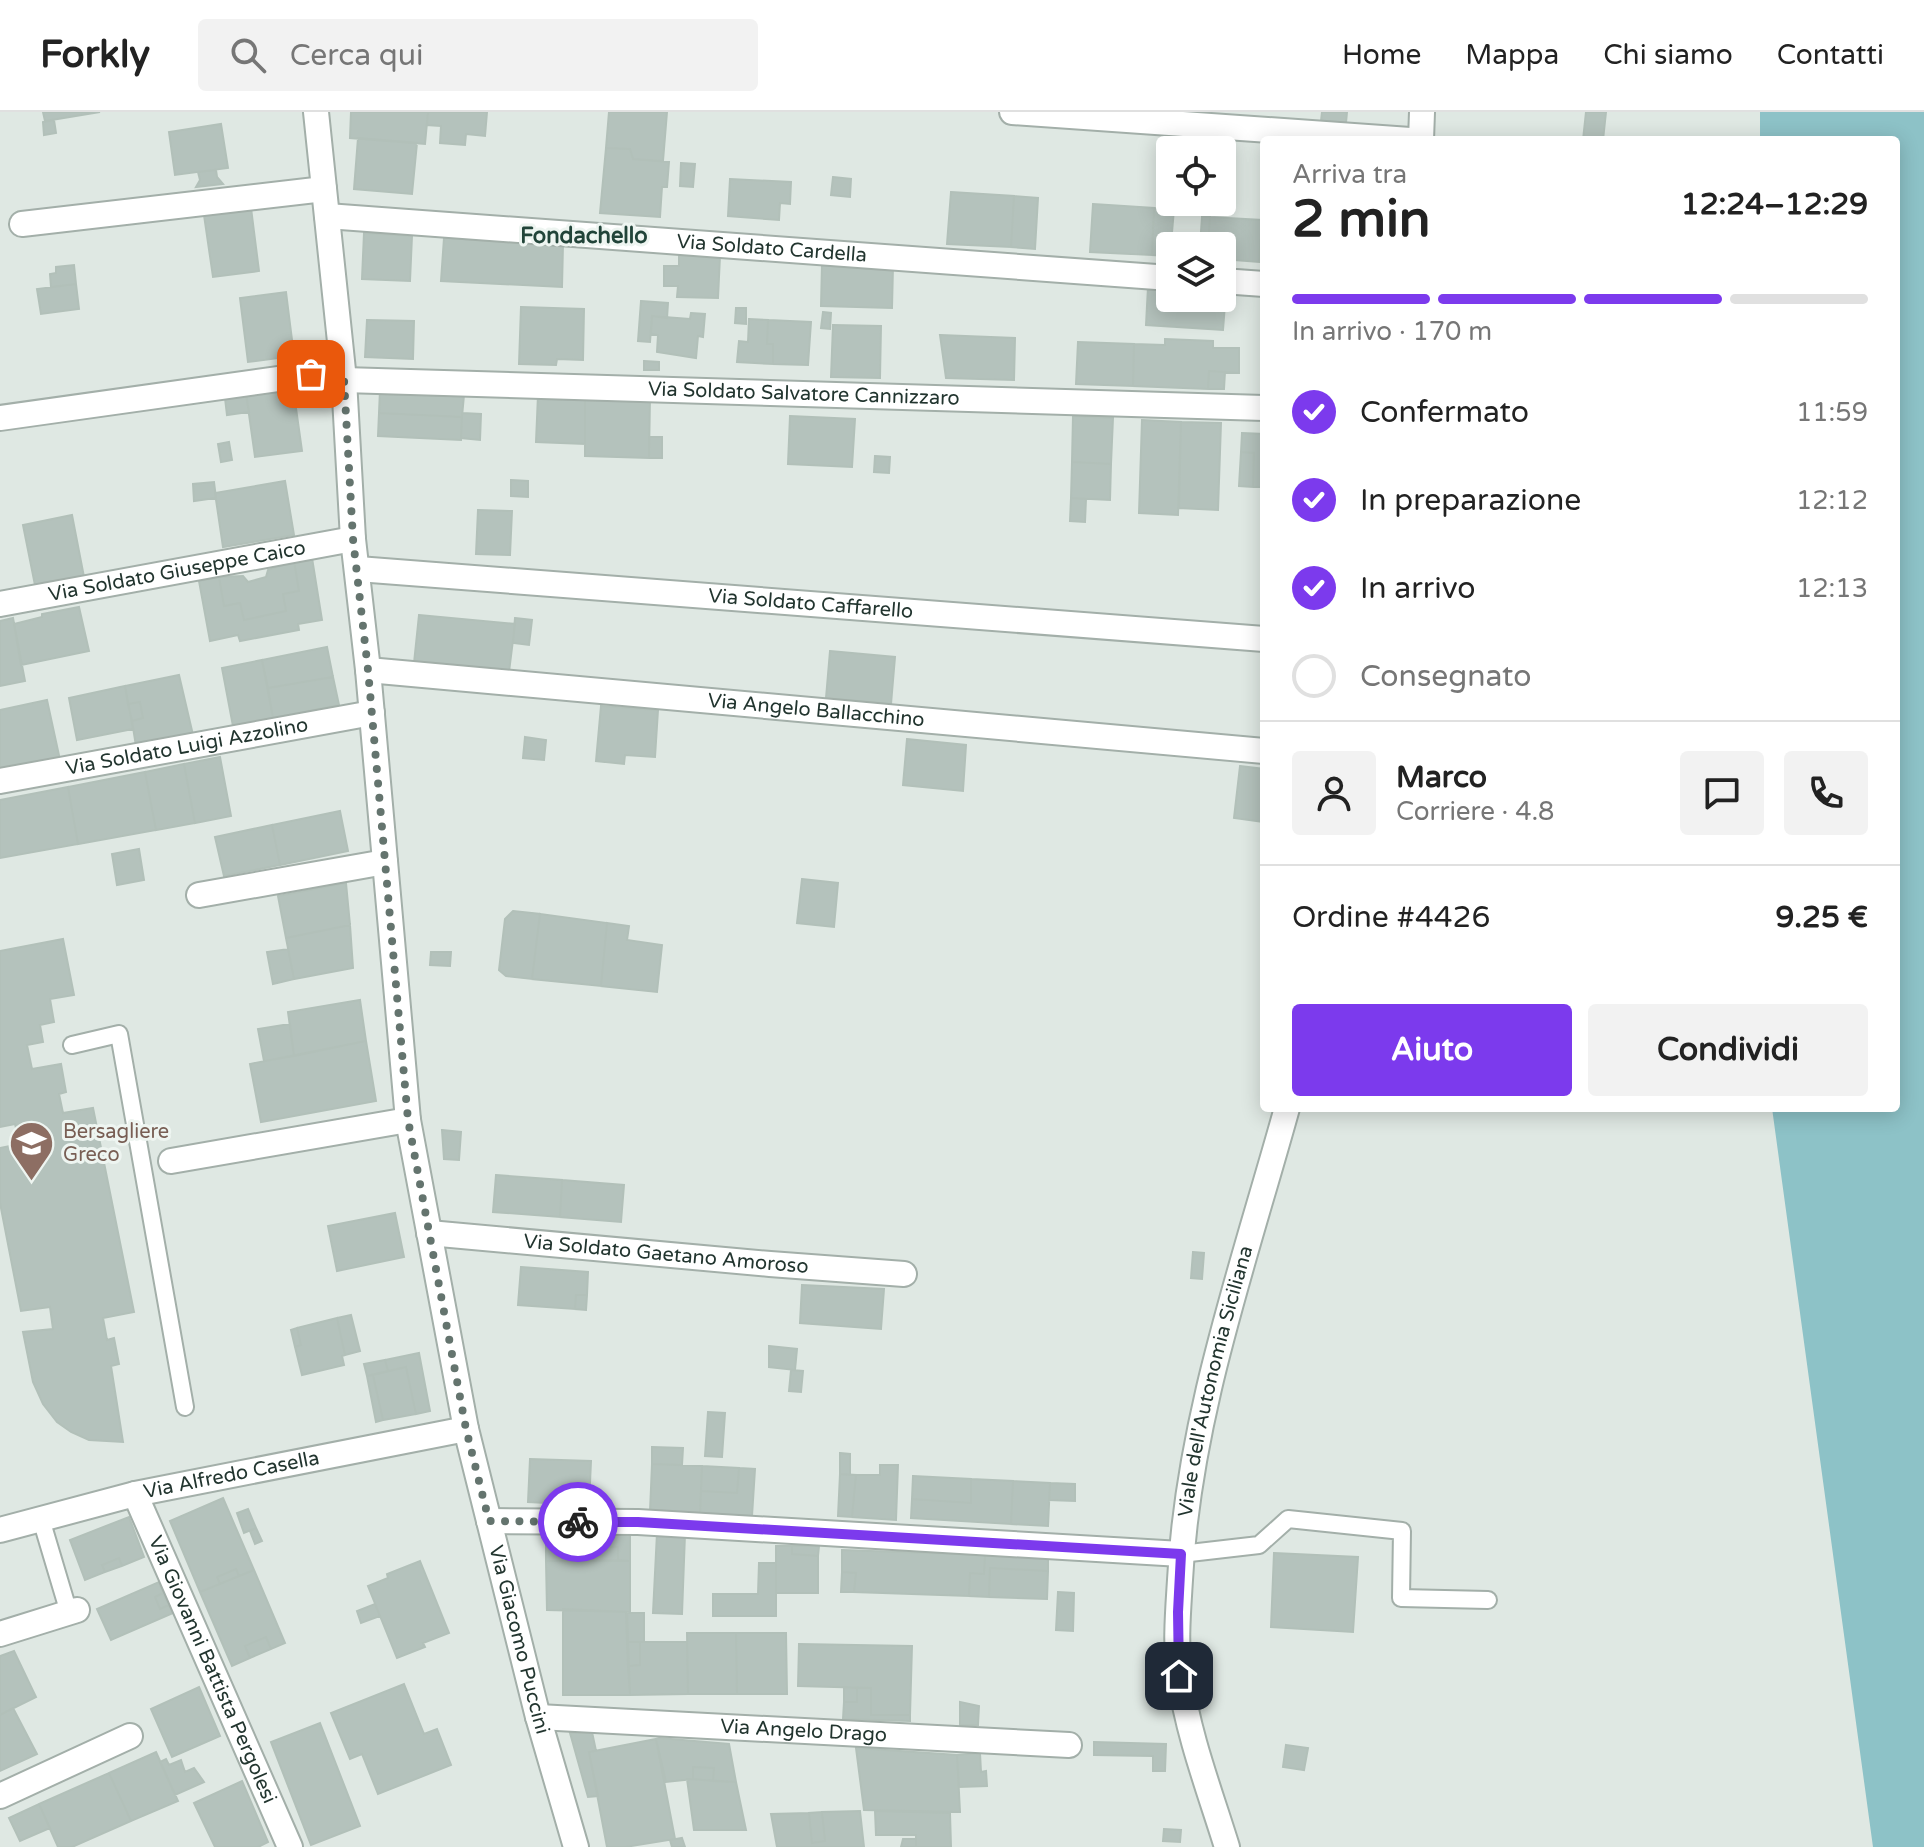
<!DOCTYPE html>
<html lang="it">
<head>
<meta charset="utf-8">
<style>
	body { margin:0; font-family:"Varela Round",sans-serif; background:#f2f2f2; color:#222; height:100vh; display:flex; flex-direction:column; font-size:30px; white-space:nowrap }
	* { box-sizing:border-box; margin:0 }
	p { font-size:26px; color:#767676 }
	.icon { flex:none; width:44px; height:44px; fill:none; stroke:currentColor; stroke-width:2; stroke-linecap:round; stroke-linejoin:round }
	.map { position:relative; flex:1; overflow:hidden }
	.drawer { position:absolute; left:1260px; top:24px; width:640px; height:976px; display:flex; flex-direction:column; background:#fff; border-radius:8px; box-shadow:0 4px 20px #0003 }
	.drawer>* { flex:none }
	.buttons { position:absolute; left:1156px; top:24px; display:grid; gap:16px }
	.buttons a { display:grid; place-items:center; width:80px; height:80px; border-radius:8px; background:#fff; box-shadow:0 4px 20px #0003; font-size:40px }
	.pin { position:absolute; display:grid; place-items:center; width:68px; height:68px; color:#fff; margin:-34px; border-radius:16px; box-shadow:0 4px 12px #0006 }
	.courier { position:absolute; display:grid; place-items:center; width:80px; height:80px; margin:-40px; border:6px solid #7c3aed; border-radius:50%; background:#fff; color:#222; box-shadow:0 2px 10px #0007 }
	.summary em { font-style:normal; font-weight:700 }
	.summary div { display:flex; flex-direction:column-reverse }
	.summary { display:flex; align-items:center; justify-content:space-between; height:136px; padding:0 32px }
	h1 { font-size:52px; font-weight:700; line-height:60px }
	.bar { display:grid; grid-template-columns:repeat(4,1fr); gap:12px 8px; align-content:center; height:96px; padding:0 32px }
	.bar i { height:10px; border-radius:6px; background:#e0e0e0 }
	.bar .on { background:#7c3aed }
	.bar p { grid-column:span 4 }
	.line { display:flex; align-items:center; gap:20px; padding:0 32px; border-top:2px solid #e0e0e0 }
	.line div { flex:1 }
	.round { display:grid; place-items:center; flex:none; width:84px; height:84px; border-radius:8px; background:#f2f2f2 }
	ol { padding:0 32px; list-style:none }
	li { display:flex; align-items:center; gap:24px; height:88px }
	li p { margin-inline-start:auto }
	li .icon { padding:8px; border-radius:50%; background:#7c3aed; color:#fff; stroke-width:4 }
	li:last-child { color:#767676 }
	li i { width:44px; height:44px; border:4px solid #e0e0e0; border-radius:50% }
	.primary-button { display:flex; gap:16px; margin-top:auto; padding:16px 32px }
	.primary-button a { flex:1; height:92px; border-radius:8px; background:#7c3aed; color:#fff; font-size:32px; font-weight:700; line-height:92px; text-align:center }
	.primary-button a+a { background:#f2f2f2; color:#222 }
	header { display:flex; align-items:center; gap:48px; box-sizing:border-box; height:112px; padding:0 40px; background:#fff; border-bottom:2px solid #e0e0e0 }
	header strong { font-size:38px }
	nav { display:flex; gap:44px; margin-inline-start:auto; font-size:28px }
	.search { width:560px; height:72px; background:#f2f2f2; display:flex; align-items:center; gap:20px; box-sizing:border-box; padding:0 28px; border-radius:8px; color:#767676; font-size:30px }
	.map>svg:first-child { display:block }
	.water { fill:#8dc2c7 }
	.building { fill:#b4c2bc; stroke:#b2c0b9; stroke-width:2 }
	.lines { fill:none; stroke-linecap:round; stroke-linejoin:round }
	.service-casing { stroke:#a3afa9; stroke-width:20 }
	.minor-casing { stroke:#a3afa9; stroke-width:28 }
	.tertiary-casing { stroke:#a3afa9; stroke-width:28 }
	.service { stroke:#fff; stroke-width:16 }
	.minor { stroke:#fff; stroke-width:24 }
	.tertiary { stroke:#fff; stroke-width:24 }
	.done { stroke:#64746e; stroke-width:8; stroke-dasharray:0 14.4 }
	.route { stroke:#7c3aed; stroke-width:10 }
	.labels { text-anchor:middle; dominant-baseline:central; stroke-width:6; stroke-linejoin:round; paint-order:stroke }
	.street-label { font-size:20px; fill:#22352f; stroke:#eef5f1 }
	.education-label { font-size:20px; fill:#785e54; stroke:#eef5f1; text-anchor:start }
	.neighbourhood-label { font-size:22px; font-weight:bold; fill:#214439; stroke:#eef5f1 }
</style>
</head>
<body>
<header>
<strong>Forkly</strong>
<div class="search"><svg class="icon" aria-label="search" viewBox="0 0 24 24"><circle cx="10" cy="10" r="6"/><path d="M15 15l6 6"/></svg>Cerca qui</div>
<nav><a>Home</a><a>Mappa</a><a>Chi siamo</a><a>Contatti</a></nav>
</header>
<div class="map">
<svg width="1924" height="1735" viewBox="0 0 1924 1735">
	<rect width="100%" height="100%" fill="#dfe8e3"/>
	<path class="water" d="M1760,0H1924V1735H1873L1772,996H1896V28H1760Z"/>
	<path class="building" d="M43,0H100L45,9Z
		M351,0H428L425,32L350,26Z
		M428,0H487L485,24L466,22L465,33L440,31L441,14L427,13Z
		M609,0H667L663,49L633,47L630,37L606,36Z
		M1322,0H1347L1346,11L1321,9Z
		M1586,0H1606L1603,28H1583Z
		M54,8L56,21L44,23L43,10Z
		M221,12L228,56L175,63L169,20Z
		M358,26L417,31L412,82L354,77Z
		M1175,31L1226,34L1223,83L1222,38H1175Z
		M606,36L630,37L633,47L669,50L667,75H662L660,105L600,101Z
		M681,51L695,52L693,75L680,74Z
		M216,58L217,65L223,72L196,75L200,68L198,60Z
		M833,65L851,67L850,85L831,83Z
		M730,67L791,70L790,92L780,91L779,108L728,104Z
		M951,80L1014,84L1011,135L947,132Z
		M1014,84L1038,86L1035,137L1011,135Z
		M1093,92L1154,96L1152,143L1090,140Z
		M251,96L259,159L213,165L204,103Z
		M1154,96L1174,97L1170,144L1152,143Z
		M1202,105H1210L1208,134H1200Z
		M1210,105L1262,108L1259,150L1222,147V134H1208Z
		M1262,108H1264V150H1259Z
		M364,121L412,124L410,169L362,167Z
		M444,126L563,132L562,175L441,169Z
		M679,143L720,144L718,186L677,185L678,174H664V154H679Z
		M822,152L893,154L892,196L821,194Z
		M74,153L76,172L51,175L50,162L56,161V155Z
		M76,172L79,197L41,202L37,177Z
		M1148,175L1170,176V186H1222V179H1226L1223,218L1146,213Z
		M286,180L294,244L248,250L240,186Z
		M641,189L668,191L667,206L652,204L650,230L638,229Z
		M521,195L584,197L583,248L557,247L556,253L519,252Z
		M736,196H746V212L735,211Z
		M823,200L831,201L830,217L821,216Z
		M691,201L705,202L703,225L698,224L696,246L657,240L658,223L651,222L652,204L690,207Z
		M749,207L768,208L767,232H773V252L737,250L739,229L748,230Z
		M367,208L414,209L413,247L365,245Z
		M768,208L811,210L808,253L773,252V232H767Z
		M833,213L881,214L880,266L831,265Z
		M940,223L1015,226L1014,268L946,266Z
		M1165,227L1213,229V236H1239V261L1209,259L1208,277L1133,274L1134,232L1165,233Z
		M1078,230L1134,232L1133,274L1076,272Z
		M644,249L659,250V258H644Z
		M1209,259L1225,260L1224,277H1208Z
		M293,275L302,339L255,345L246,281Z
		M380,278L464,283L462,305L379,301Z
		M246,283L249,300L227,303L225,286Z
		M538,283H585V332L536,330Z
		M585,283L650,284L649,346L585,344Z
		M379,301L462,305L461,328L378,324Z
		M462,301L481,302L480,328L461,326Z
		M790,304L855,307L852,355L788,352Z
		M1073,304L1113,306L1111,352L1072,350Z
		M1142,308L1181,310L1178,403L1139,401Z
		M1181,310L1221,311L1218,398L1179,396Z
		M1242,321L1264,322V375H1253L1254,341L1241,340Z
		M649,325H662V346H649Z
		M229,330L232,348L221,350L218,332Z
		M1241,340L1254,341L1253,375L1239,374Z
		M875,344L890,345L889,361L874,360Z
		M1072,350L1111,352L1110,388L1071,386Z
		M511,368L528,369V385L511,384Z
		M285,369L294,423L223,435L215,381Z
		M214,370L216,386L194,389L193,372Z
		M1071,386L1086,387L1085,410L1070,409Z
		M478,398L512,399L510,443L476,442Z
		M72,403L84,465L35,473L23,413Z
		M312,446L322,508L298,512L299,518L240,529L238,523L210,529L199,469L219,465L224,494L240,491L244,508L286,499L283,482L299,479L294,449Z
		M294,449L299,479L283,482L286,499L244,508L240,491L224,494L219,465L243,464L248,470L266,465L268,458Z
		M79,495L89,539L21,553L14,512L42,505V502Z
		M419,503L515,512L509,560L414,551Z
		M13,506L25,569L0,574V509Z
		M515,506L532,508L529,533L513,531Z
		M327,535L333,565L268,576L262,548Z
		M830,539L895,545L891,592L826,586Z
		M262,548L273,606L233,614L222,556Z
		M179,563L193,623L136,634L132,609L143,606L140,590L128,592L125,574Z
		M333,565L339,593L273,606L268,576Z
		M125,574L133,617L77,628L69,586Z
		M47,588L60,648L0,660V598Z
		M140,590L143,606L132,609L128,592Z
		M601,594L658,598L655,645L625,643L624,652L596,649Z
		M525,625L546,628L544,648L523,646Z
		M907,627L966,633L963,679L903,673Z
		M220,645L231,704L195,711L184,652Z
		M184,652L195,711L156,718L145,660Z
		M1240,654L1264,657V710L1234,706Z
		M145,660L156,718L78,732L68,675Z
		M68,675L78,732L0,746V688Z
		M340,699L348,739L280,753L272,713Z
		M272,713L280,753L224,764L215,725Z
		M139,737L144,768L117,773L112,742Z
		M802,767L838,771L834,815L797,811Z
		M346,771L350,813L286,826L278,784Z
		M513,799L540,802L532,867L506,864L499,858L505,807Z
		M540,802L607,811L601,874L532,867Z
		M607,811L629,814L627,828L662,833L657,880L601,874Z
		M350,813L353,856L294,867L286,826Z
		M63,827L74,883L50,887L54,910L40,913L43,930L27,933L32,957L61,952L66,980L59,982L63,1001L93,996L134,1200L103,1206L107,1228L114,1226L119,1252L111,1254L123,1330L89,1328L71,1320L57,1310L43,1292L33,1270L23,1220L53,1217L50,1195L21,1199L0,1091V1036L20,1032L15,1012L0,1015V839Z
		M288,837L294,867L273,872L267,840Z
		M431,840H451L450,854L430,853Z
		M360,888L366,929L294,944L288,900Z
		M290,912L294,944L264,949L258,917Z
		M366,929L376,989L261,1010L250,952Z
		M442,1018L461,1020L459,1048L444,1047Z
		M496,1063L562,1068L560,1105L493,1100Z
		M562,1068L624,1073L621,1110L560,1105Z
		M395,1101L404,1145L337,1159L328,1114Z
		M1193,1140L1204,1141L1202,1167L1191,1166Z
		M521,1155L588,1160L587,1183H576L575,1197L518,1193Z
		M802,1173L884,1177L881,1217L800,1211Z
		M576,1183H587L586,1198L575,1197Z
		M351,1203L360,1239L345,1243L337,1206Z
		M337,1206L345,1243L342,1244L344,1253L302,1263L295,1235L301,1233L297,1216Z
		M297,1216L301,1233L295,1235L291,1218Z
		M769,1234L797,1237L795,1258L769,1255Z
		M419,1241L430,1299L416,1302L406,1255L388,1259L385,1248Z
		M385,1248L388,1259L367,1264L364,1252Z
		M406,1255L416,1302L383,1308L373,1263Z
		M791,1258L803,1259L801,1280L789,1279Z
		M373,1263L383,1308L376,1310L367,1264Z
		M708,1300L725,1301L722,1345L705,1344Z
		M652,1335L683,1336L682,1353L652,1352Z
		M840,1341L850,1342V1363L840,1362Z
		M530,1347L591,1349L589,1393L528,1390Z
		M652,1352L702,1354L700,1402L650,1400Z
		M880,1353H898L896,1408L852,1405L856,1363H880Z
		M702,1354L739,1356L737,1381L701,1379Z
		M739,1356L755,1357L752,1404L700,1402L701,1379L737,1381Z
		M840,1362L856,1363L852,1405L838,1404Z
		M913,1364L971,1367V1391L912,1387Z
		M971,1367L1013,1369L1011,1412L911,1406L912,1387L971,1391Z
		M1013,1369L1050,1371L1048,1414L1011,1412Z
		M1050,1371L1075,1372V1389L1049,1388Z
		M223,1386L254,1458L239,1464L236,1457L217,1465L220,1472L200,1480L170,1409Z
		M248,1397L256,1416L244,1421L237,1401Z
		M129,1405L144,1445L122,1454L119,1446L102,1453L105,1460L85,1468L70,1428Z
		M256,1416L262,1429L255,1432L250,1419Z
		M630,1420V1449L618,1448V1435H594V1440L568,1439V1449H546V1421Z
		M657,1421L685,1422L682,1502L653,1501Z
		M776,1434H792V1442L818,1444V1481H776Z
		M792,1434H819L818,1444L792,1442Z
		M594,1435H618V1448L568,1449V1439L594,1440Z
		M842,1438L985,1443L984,1462L970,1461L969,1484L854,1480L856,1461L842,1460Z
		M1274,1441L1358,1445L1353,1520L1271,1515Z
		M985,1443L1048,1445V1459L990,1456L989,1485L969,1484L970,1461L984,1462Z
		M119,1446L122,1454L105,1460L102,1453Z
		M420,1449L449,1521L423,1531L425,1535L397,1546L368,1474L388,1466L387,1462Z
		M546,1449H630V1500L547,1498Z
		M759,1451H776V1504H713V1482H758Z
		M990,1456L1048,1459L1047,1487L989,1485Z
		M236,1457L239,1464L220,1472L217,1465Z
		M254,1458L285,1531L271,1537L266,1525L245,1534L250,1546L232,1554L200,1480Z
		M842,1460L856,1461L854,1480H841Z
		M159,1470L163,1481L155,1485L160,1497L169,1493L173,1501L111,1528L97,1497Z
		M1058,1480L1074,1481L1073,1519L1056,1518Z
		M163,1481L169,1493L160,1497L155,1485Z
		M375,1492L380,1504L361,1511L357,1499Z
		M563,1497L627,1500L630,1583H563Z
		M626,1501H644V1530H627Z
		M687,1521H736L737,1582H688Z
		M736,1521H786L787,1582H737Z
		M266,1525L271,1537L250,1546L245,1534Z
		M627,1530H640V1553L628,1554Z
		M640,1530H687L688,1582L630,1583L628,1554L640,1553Z
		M799,1532L912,1534L910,1603H871V1576L798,1574Z
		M14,1539L36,1585L0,1603V1544Z
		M404,1572L424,1622L437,1617L451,1653L378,1682L362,1642L350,1647L331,1601Z
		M199,1575L220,1624L172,1645L151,1597Z
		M844,1575L857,1576V1590H844Z
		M857,1576H871V1603H910V1609L843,1607L844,1590H857Z
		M960,1590L979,1594L978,1613H960Z
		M13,1596L37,1642L0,1659V1603Z
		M320,1611L360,1714L311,1733L271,1630Z
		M592,1620L596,1639L589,1640L598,1684L588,1685L570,1621Z
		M659,1626L729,1632L736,1670L713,1669L714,1656L693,1655V1667L666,1670L656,1627Z
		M656,1627L675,1727L625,1735H607L589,1640Z
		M1094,1630L1166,1632L1165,1659H1153V1644L1094,1643Z
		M1286,1633L1308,1636L1304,1658L1283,1655Z
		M856,1636L957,1643L960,1700L864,1698Z
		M156,1640L178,1689L131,1709L109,1661Z
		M980,1641L981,1660L986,1659L987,1674L959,1675L957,1643Z
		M166,1647L169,1653L181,1648L185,1660L194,1656L204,1670L175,1683L160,1650Z
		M693,1655L714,1656L713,1669L693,1667Z
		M109,1661L131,1709L72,1735H58L39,1692Z
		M687,1667L736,1670L746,1718H694Z
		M242,1669L268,1730L258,1735H215L194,1691Z
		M39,1692L50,1716L20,1729L9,1706Z
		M860,1699L864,1735H777L771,1702L809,1701L812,1731L825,1729L822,1700Z
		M875,1699L950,1701L951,1735H916V1723H876Z
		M822,1700L825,1729L812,1731L809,1701Z
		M1164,1717L1181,1718L1180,1730L1163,1729Z
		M682,1726L685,1735H672L670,1728Z
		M903,1727H916V1735H901Z"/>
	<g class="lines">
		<defs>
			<path id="service" d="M72,933L119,922L185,1295
				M41,1407L69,1501
				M1181,1442L1259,1433L1288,1407L1402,1419L1401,1486L1488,1488"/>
			<g id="minor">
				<path d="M1012,0L1410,28"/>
				<path id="s1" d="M327,104L1170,166"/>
				<path d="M22,112L324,77"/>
				<path d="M1222,169L1264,172"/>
				<path id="s2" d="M344,268L1264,296"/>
				<path d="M0,306L342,258"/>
				<path id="s3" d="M358,457L1264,527"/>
				<path id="s4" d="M0,492L353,427"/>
				<path id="s5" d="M368,558L1264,639"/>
				<path id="s6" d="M0,669L372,601"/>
				<path d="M199,783L385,750"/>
				<path d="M171,1049L408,1008"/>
				<path id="s7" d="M429,1121L770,1152L904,1162"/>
				<path id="s8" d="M135,1382L290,1735"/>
				<path d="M489,1409L638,1410L1181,1442"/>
				<path id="s9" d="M0,1418L135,1382L466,1317"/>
				<path d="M0,1522L77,1498"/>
				<path id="s10" d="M538,1605L1069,1633"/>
				<path d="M0,1684L130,1624"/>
			</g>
			<g id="tertiary">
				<path id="s11" d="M316,0L344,268L353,427L368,558L408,1008L466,1317L538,1605L576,1735"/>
				<path d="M1421,28L1422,0"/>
				<path id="s12" d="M1227,1735C1210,1680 1188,1623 1180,1565C1175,1534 1178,1500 1180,1468C1188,1308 1244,1151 1287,996"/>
			</g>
		</defs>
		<use href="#service" class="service-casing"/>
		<use href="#minor" class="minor-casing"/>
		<use href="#tertiary" class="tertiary-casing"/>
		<use href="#service" class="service"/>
		<use href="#minor" class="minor"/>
		<use href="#tertiary" class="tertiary"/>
	</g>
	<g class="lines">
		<path class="done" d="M311,262L342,258L344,268L353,427L368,558L408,1008L466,1317L489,1409L578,1410"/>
		<path class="route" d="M578,1410H638L1181,1442L1178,1500L1179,1564"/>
	</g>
	<defs>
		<symbol id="school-pin" viewBox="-11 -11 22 30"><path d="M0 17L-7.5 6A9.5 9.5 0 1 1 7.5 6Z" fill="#8d6e63" stroke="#eef5f1"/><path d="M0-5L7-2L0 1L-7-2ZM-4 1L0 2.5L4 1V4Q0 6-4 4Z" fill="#fff"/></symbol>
	</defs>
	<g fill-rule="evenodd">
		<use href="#school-pin" x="6" y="1006" width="51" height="69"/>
	</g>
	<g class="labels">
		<g class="street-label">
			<text stroke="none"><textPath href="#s1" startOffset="446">Via Soldato Cardella</textPath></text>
			<text stroke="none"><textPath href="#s2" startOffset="460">Via Soldato Salvatore Cannizzaro</textPath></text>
			<text stroke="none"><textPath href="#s4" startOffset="180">Via Soldato Giuseppe Caico</textPath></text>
			<text stroke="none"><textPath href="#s3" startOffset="454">Via Soldato Caffarello</textPath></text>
			<text stroke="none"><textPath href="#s5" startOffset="450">Via Angelo Ballacchino</textPath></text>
			<text stroke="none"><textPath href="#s6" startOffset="190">Via Soldato Luigi Azzolino</textPath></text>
			<text stroke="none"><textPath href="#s7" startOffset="238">Via Soldato Gaetano Amoroso</textPath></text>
			<text stroke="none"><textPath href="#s12" startOffset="476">Viale dell'Autonomia Siciliana</textPath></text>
			<text stroke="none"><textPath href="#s9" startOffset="238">Via Alfredo Casella</textPath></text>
			<text stroke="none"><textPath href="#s11" startOffset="1544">Via Giacomo Puccini</textPath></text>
			<text stroke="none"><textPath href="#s8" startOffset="192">Via Giovanni Battista Pergolesi</textPath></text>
			<text stroke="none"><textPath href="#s10" startOffset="266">Via Angelo Drago</textPath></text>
		</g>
		<g class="education-label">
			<text x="63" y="1020">Bersagliere<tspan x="63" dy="23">Greco</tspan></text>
		</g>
		<g class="neighbourhood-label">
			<text x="584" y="124">Fondachello</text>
		</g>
	</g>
</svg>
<div class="buttons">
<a><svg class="icon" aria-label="locate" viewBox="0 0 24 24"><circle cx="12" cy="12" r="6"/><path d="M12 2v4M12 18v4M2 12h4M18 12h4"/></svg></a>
<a><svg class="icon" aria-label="layers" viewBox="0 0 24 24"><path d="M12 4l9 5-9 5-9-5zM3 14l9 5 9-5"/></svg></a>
</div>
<div class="pin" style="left:311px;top:262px;background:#ea580c"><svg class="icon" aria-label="bag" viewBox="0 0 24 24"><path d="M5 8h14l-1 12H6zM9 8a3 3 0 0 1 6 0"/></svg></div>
<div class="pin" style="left:1179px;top:1564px;background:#1f2937"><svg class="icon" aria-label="home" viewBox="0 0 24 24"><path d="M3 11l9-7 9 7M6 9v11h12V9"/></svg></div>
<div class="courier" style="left:578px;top:1410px"><svg class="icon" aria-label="bike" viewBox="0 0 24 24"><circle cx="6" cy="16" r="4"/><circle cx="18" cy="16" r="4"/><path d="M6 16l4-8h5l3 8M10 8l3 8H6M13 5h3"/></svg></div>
<section class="drawer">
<div class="summary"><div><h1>2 min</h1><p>Arriva tra</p></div><em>12:24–12:29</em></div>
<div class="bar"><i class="on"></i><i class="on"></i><i class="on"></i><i></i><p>In arrivo · 170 m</p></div>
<ol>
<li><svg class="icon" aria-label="check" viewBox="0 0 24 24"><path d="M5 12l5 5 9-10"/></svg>Confermato<p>11:59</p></li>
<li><svg class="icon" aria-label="check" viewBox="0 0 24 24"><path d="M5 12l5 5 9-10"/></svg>In preparazione<p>12:12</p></li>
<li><svg class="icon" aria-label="check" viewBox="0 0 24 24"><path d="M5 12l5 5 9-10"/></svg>In arrivo<p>12:13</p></li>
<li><i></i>Consegnato</li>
</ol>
<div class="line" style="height:144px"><a class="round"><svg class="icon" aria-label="person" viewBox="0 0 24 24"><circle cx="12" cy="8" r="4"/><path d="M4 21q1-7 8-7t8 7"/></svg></a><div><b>Marco</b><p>Corriere · 4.8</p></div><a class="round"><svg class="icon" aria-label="chat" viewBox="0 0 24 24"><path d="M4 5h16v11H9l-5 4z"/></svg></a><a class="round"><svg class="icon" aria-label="phone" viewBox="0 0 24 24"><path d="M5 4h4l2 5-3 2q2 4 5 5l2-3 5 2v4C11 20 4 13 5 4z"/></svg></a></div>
<div class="line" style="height:104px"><div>Ordine #4426</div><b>9.25 €</b></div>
<div class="primary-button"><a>Aiuto</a><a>Condividi</a></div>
</section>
</div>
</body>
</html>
